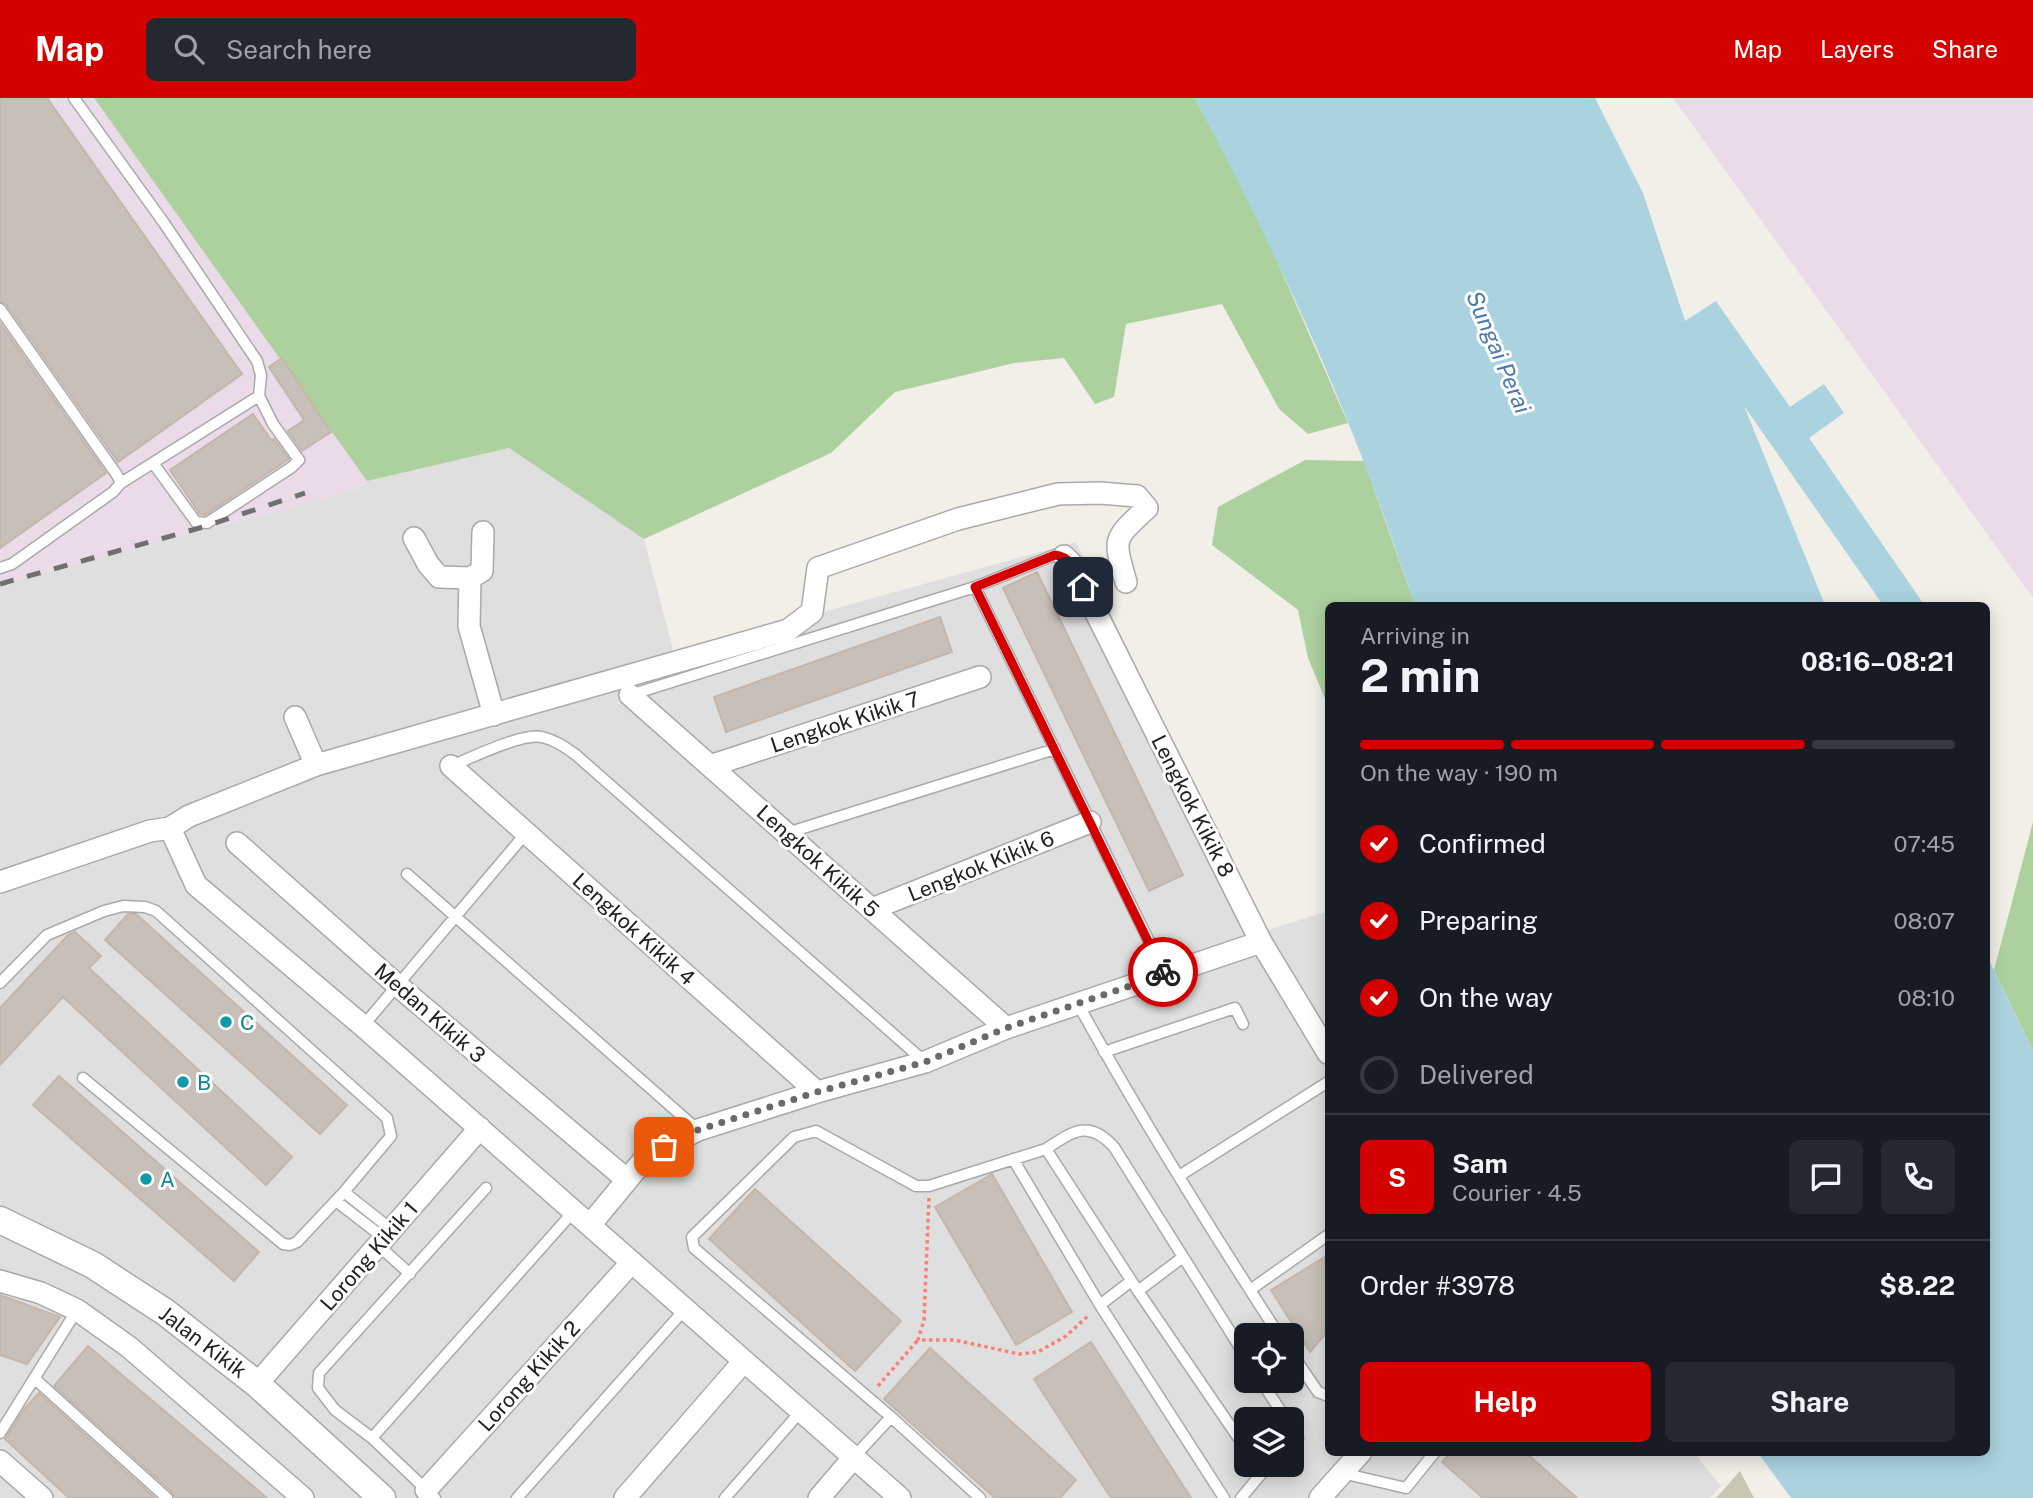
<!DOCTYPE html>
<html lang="en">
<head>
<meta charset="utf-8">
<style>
	body { margin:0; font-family:"Public Sans",sans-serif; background:#242831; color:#f1f3f6; height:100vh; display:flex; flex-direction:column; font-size:26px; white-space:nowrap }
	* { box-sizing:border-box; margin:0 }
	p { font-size:23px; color:#9ea1a6 }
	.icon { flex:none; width:38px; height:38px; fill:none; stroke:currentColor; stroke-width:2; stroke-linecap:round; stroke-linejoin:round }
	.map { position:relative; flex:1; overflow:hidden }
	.sheet { position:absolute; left:1325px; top:504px; width:665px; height:854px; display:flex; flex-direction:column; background:#171b24; border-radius:10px; box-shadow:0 4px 18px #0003 }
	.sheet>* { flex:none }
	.buttons { position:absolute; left:1234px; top:1225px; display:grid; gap:14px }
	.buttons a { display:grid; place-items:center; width:70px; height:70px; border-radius:10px; background:#171b24; box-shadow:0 4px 18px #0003; font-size:35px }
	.pin { position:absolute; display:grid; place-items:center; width:60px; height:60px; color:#fff; margin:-30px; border-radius:14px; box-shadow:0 4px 10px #0006 }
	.courier { position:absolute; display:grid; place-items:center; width:70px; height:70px; margin:-35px; border:5px solid #d40000; border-radius:50%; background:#fff; color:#222; box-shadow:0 2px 9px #0007 }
	.overview em { font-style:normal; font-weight:700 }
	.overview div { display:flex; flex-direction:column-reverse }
	.overview { display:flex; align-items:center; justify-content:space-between; height:119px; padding:0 35px }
	h1 { font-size:46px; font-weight:700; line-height:52px }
	.bar { display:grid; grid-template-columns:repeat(4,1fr); gap:10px 7px; align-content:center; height:84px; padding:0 35px }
	.bar i { height:9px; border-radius:5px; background:#363941 }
	.bar .active { background:#d40000 }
	.bar p { grid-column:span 4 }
	.line { display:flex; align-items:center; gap:18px; padding:0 35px; border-top:2px solid #363941 }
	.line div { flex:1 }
	.round { display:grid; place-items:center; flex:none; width:74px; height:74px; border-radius:10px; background:#242831 }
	ol { padding:0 35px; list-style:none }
	li { display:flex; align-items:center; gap:21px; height:77px }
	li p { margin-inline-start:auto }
	li .icon { padding:7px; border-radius:50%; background:#d40000; color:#fff; stroke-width:4 }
	li:last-child { color:#9ea1a6 }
	li i { width:38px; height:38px; border:4px solid #363941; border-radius:50% }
	.primary-button { display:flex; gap:14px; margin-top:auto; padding:14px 35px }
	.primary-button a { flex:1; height:80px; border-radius:10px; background:#d40000; color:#fff; font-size:28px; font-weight:700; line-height:80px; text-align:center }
	.primary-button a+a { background:#242831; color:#f1f3f6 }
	header { display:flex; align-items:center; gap:42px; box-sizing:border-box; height:98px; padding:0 35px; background:#d40000; color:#fff }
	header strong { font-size:33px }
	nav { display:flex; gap:38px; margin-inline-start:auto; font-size:24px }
	.search { width:490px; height:63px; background:#242831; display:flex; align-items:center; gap:18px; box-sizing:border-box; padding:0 24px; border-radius:10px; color:#9ea1a6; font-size:26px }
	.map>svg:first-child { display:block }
	.residential { fill:#e0dfdf; fill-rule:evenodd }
	.industrial { fill:#ebdbe8 }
	.construction { fill:#c7c7b4 }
	.forest { fill:#add19e }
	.water { fill:#aad3df }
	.building { fill:#c7bfb8; stroke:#c4b6ab; stroke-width:2 }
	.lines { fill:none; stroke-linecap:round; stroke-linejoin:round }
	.service-casing { stroke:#a9a9a9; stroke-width:13 }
	.minor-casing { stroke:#a9a9a9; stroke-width:24 }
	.tertiary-casing { stroke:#a9a9a9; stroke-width:29 }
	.path { stroke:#fa8072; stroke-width:3.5; stroke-dasharray:3.5 3.5; stroke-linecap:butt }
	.service { stroke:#fff; stroke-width:10 }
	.minor { stroke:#fff; stroke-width:21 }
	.tertiary { stroke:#fff; stroke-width:26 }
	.rail { stroke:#707070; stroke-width:5; stroke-dasharray:14 14; stroke-linecap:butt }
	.done { stroke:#6b6a68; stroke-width:7; stroke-dasharray:0 12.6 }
	.route { stroke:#d40000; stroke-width:9 }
	.culture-dot { fill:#0f9aa8; stroke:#fff; stroke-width:2.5 }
	.labels { text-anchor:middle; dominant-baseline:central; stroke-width:6; stroke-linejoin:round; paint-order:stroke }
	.street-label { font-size:21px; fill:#222; stroke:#fff }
	.culture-label { font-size:21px; fill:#0d838f; stroke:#fff; text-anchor:start }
	.water-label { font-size:23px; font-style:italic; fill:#4a7aab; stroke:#fff }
</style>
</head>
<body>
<header>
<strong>Map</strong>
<div class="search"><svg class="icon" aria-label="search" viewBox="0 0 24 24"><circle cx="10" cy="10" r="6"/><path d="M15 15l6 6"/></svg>Search here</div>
<nav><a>Map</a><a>Layers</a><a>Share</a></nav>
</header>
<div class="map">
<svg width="2033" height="1400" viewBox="0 0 2033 1400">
	<rect width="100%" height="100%" fill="#f2efe9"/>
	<path class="residential" d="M509,350L644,441L674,555L1076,444L1264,833L1328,813V1354L1694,1355L1721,1388L1710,1400H0V486L356,392L367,383ZM1246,1237H1292V1283H1246ZM1246,1321H1292V1367H1246Z"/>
	<path class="industrial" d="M0,0H94L367,383L356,392L0,486Z
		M1673,0H2033V500Z"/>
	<path class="construction" d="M1740,1373L1754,1400H1716Z"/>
	<path class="forest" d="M94,0H1195L1256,115L1348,325L1308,336L1279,311L1222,206L1126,226L1114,299L1095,306L1064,260L1014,265L895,294L831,355L644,441L509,350L367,383Z
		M1305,362L1364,363L1415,507L1328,508V608L1308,560L1298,512L1212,447L1218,409Z
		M2033,724V953L1994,872Z"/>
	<path class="water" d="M1195,0H1595L1643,95L1685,223L1716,203L1790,309L1824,286L1844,315L1809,340L1923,505L1920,507H1883L1744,308L1825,507H1415C1398,459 1382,410 1363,362C1315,238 1257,118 1195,0Z
		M1986,856L2033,953V1400H1791L1758,1355L1986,1354Z"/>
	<path class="building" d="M0,0H47L242,276L118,364L6,206L0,203Z
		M0,225L106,375L0,450Z
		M282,260L331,334L302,353L288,333L304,322L269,269Z
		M253,316L272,343L274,341L289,361L205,417L200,416L170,372Z
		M1037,474L1183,777L1149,793L1003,490Z
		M940,519L952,554L726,634L714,599Z
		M128,816H136L347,1007L320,1036L105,842Z
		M75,834L101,858L89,870L292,1059L266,1087L63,899L0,967V910L68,837Z
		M59,978L259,1154L234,1183L33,1007Z
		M992,1076L1072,1214L1016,1247L935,1109Z
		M755,1091L901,1223L855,1273L709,1141Z
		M1328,1157V1233L1310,1254L1271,1192Z
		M0,1197L60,1219L27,1266L0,1257Z
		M1091,1244L1191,1400H1111L1034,1281Z
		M88,1248L267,1400H175L172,1394L54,1288Z
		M930,1250L1076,1382L1060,1400H995L884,1301Z
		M39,1295L155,1400H69L5,1341L25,1310Z
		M1451,1354H1525L1577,1400H1483L1442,1364Z"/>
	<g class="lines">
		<defs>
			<path id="service" d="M74,0L164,125L257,263L261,277L259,298L273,326L299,362L292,369L207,425L196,424L153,365
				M0,211L117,377L121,385L113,394L12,466L0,470
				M121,385L259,298
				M975,489L1165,876
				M630,597L975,489L1055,457L1064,458
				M451,668C471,660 521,635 542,639C555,642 565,649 576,657L925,964
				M787,735L1055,651
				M407,776L698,1032
				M0,885L47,837L104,813L123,808L145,809L156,813L387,1020L391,1038L344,1094L297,1144L290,1147L283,1146L83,980
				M1078,906C1140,1019 1209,1129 1279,1237
				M363,928L526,735
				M1104,954L1235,910L1243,926
				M1046,1051L1138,1193L1246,1351
				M1013,1061L1100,1207L1224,1400
				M1179,1078L1328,984
				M344,1094L392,1132
				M336,1103L384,1140
				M378,1147L410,1176
				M1250,1192L1328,1137
				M1138,1193L1183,1159
				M1100,1207L1131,1183
				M1292,1256L1318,1294L1328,1298
				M35,1281L167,1400
				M1261,1283L1286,1321
				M1292,1329L1298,1340L1296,1348L1292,1351
				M0,1335L77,1212
				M372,1340L574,1113
				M854,1359L891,1319
				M1342,1375L1406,1390L1435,1354
				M435,1400L372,1340L335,1312L318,1290L319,1275L486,1090
				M517,1400L685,1211
				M725,1400L801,1313
				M980,1400L891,1319L694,1150L692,1139L794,1039L816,1033L916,1088H929L1046,1051C1073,1033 1089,1021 1114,1049L1246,1259
				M1241,1400L1262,1375L1272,1367"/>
			<path id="minor" d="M414,440L428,466L439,479L470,480L482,473L483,434
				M1064,458L1071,465L1261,844L1328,955
				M470,480L469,528L494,617
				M630,597L1006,930
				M295,619L316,667
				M451,668L817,994
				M710,668L980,579
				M170,730L196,787L363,928L900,1400
				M237,745L397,887L626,1081
				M0,784L150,733L170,730L189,718L316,667L788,532L812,514L818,470L958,421L1058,396L1100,395L1137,398L1147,410C1113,442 1113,439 1126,484
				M872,811L1090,724
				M590,1127L647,1058L698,1032L817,994L925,964L1006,930L1261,844
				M0,1183L41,1195L77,1212L129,1249L303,1400
				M257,1286L480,1030
				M0,1363L42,1400
				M426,1392L632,1164
				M625,1400L744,1263
				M819,1400L854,1359
				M1320,1400L1361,1354"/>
			<path id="tertiary" d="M0,1122L93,1167L165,1214L257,1286L382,1400"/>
		</defs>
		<use href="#service" class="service-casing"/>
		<use href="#minor" class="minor-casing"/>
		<use href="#tertiary" class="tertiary-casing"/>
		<path class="path" d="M929,1100L924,1222L918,1242H955L1019,1256L1038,1254L1066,1238L1089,1217
			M878,1288L918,1242"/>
		<use href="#service" class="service"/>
		<use href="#minor" class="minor"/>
		<use href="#tertiary" class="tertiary"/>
		<path class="rail" d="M0,486L203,429L305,395"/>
	</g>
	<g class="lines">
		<path class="done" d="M664,1049L698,1032L817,994L925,964L1006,930L1165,876L1163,874"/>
		<path class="route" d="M1083,489C1076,474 1072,459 1055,457L975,489L1163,874"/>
	</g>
	<g class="culture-dot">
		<circle cx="226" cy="924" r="7"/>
		<circle cx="183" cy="984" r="7"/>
		<circle cx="146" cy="1081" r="7"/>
	</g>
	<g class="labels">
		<g class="street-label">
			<text transform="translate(845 624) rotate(-18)">Lengkok Kikik 7</text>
			<text transform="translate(1193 708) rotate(63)">Lengkok Kikik 8</text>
			<text transform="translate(818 763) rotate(42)">Lengkok Kikik 5</text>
			<text transform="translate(981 768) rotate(-22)">Lengkok Kikik 6</text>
			<text transform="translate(634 831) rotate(42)">Lengkok Kikik 4</text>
			<text transform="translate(430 915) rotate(41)">Medan Kikik 3</text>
			<text transform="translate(369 1158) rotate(-49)">Lorong Kikik 1</text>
			<text transform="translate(203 1244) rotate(37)">Jalan Kikik</text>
			<text transform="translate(529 1278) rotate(-48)">Lorong Kikik 2</text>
		</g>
		<g class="culture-label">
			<text x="240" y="924">C</text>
			<text x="197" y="984">B</text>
			<text x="160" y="1081">A</text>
		</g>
		<g class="water-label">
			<text transform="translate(1499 254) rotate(67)">Sungai Perai</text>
		</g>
	</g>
</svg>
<div class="buttons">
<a><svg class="icon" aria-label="locate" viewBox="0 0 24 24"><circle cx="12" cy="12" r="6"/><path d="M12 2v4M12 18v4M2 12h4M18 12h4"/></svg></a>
<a><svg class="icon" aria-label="layers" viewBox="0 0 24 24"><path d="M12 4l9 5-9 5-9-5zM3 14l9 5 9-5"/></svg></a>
</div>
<div class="pin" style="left:664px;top:1049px;background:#ea580c"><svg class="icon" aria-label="bag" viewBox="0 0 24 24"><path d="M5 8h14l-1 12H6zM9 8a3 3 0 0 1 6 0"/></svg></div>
<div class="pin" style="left:1083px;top:489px;background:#1f2937"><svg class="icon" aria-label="home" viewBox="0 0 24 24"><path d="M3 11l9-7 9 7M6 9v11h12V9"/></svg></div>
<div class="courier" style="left:1163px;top:874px"><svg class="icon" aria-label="bike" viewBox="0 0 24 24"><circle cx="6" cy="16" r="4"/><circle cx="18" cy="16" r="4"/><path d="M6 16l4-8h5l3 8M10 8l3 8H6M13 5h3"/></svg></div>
<section class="sheet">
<div class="overview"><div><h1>2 min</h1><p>Arriving in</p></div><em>08:16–08:21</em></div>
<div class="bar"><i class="active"></i><i class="active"></i><i class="active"></i><i></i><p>On the way · 190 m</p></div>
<ol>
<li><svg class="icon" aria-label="check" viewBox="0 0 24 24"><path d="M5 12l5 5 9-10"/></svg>Confirmed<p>07:45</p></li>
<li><svg class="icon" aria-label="check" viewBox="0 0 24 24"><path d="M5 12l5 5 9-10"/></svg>Preparing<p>08:07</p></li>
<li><svg class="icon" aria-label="check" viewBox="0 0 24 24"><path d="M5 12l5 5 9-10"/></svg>On the way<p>08:10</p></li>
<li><i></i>Delivered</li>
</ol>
<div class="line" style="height:126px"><b class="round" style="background:#d40000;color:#fff">S</b><div><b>Sam</b><p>Courier · 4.5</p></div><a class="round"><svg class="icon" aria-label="chat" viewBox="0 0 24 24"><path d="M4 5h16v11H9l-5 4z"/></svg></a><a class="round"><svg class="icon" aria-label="phone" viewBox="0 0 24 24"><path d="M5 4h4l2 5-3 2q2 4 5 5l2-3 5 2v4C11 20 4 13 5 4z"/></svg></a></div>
<div class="line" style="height:91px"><div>Order #3978</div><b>$8.22</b></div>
<div class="primary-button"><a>Help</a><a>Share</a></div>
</section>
</div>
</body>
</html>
